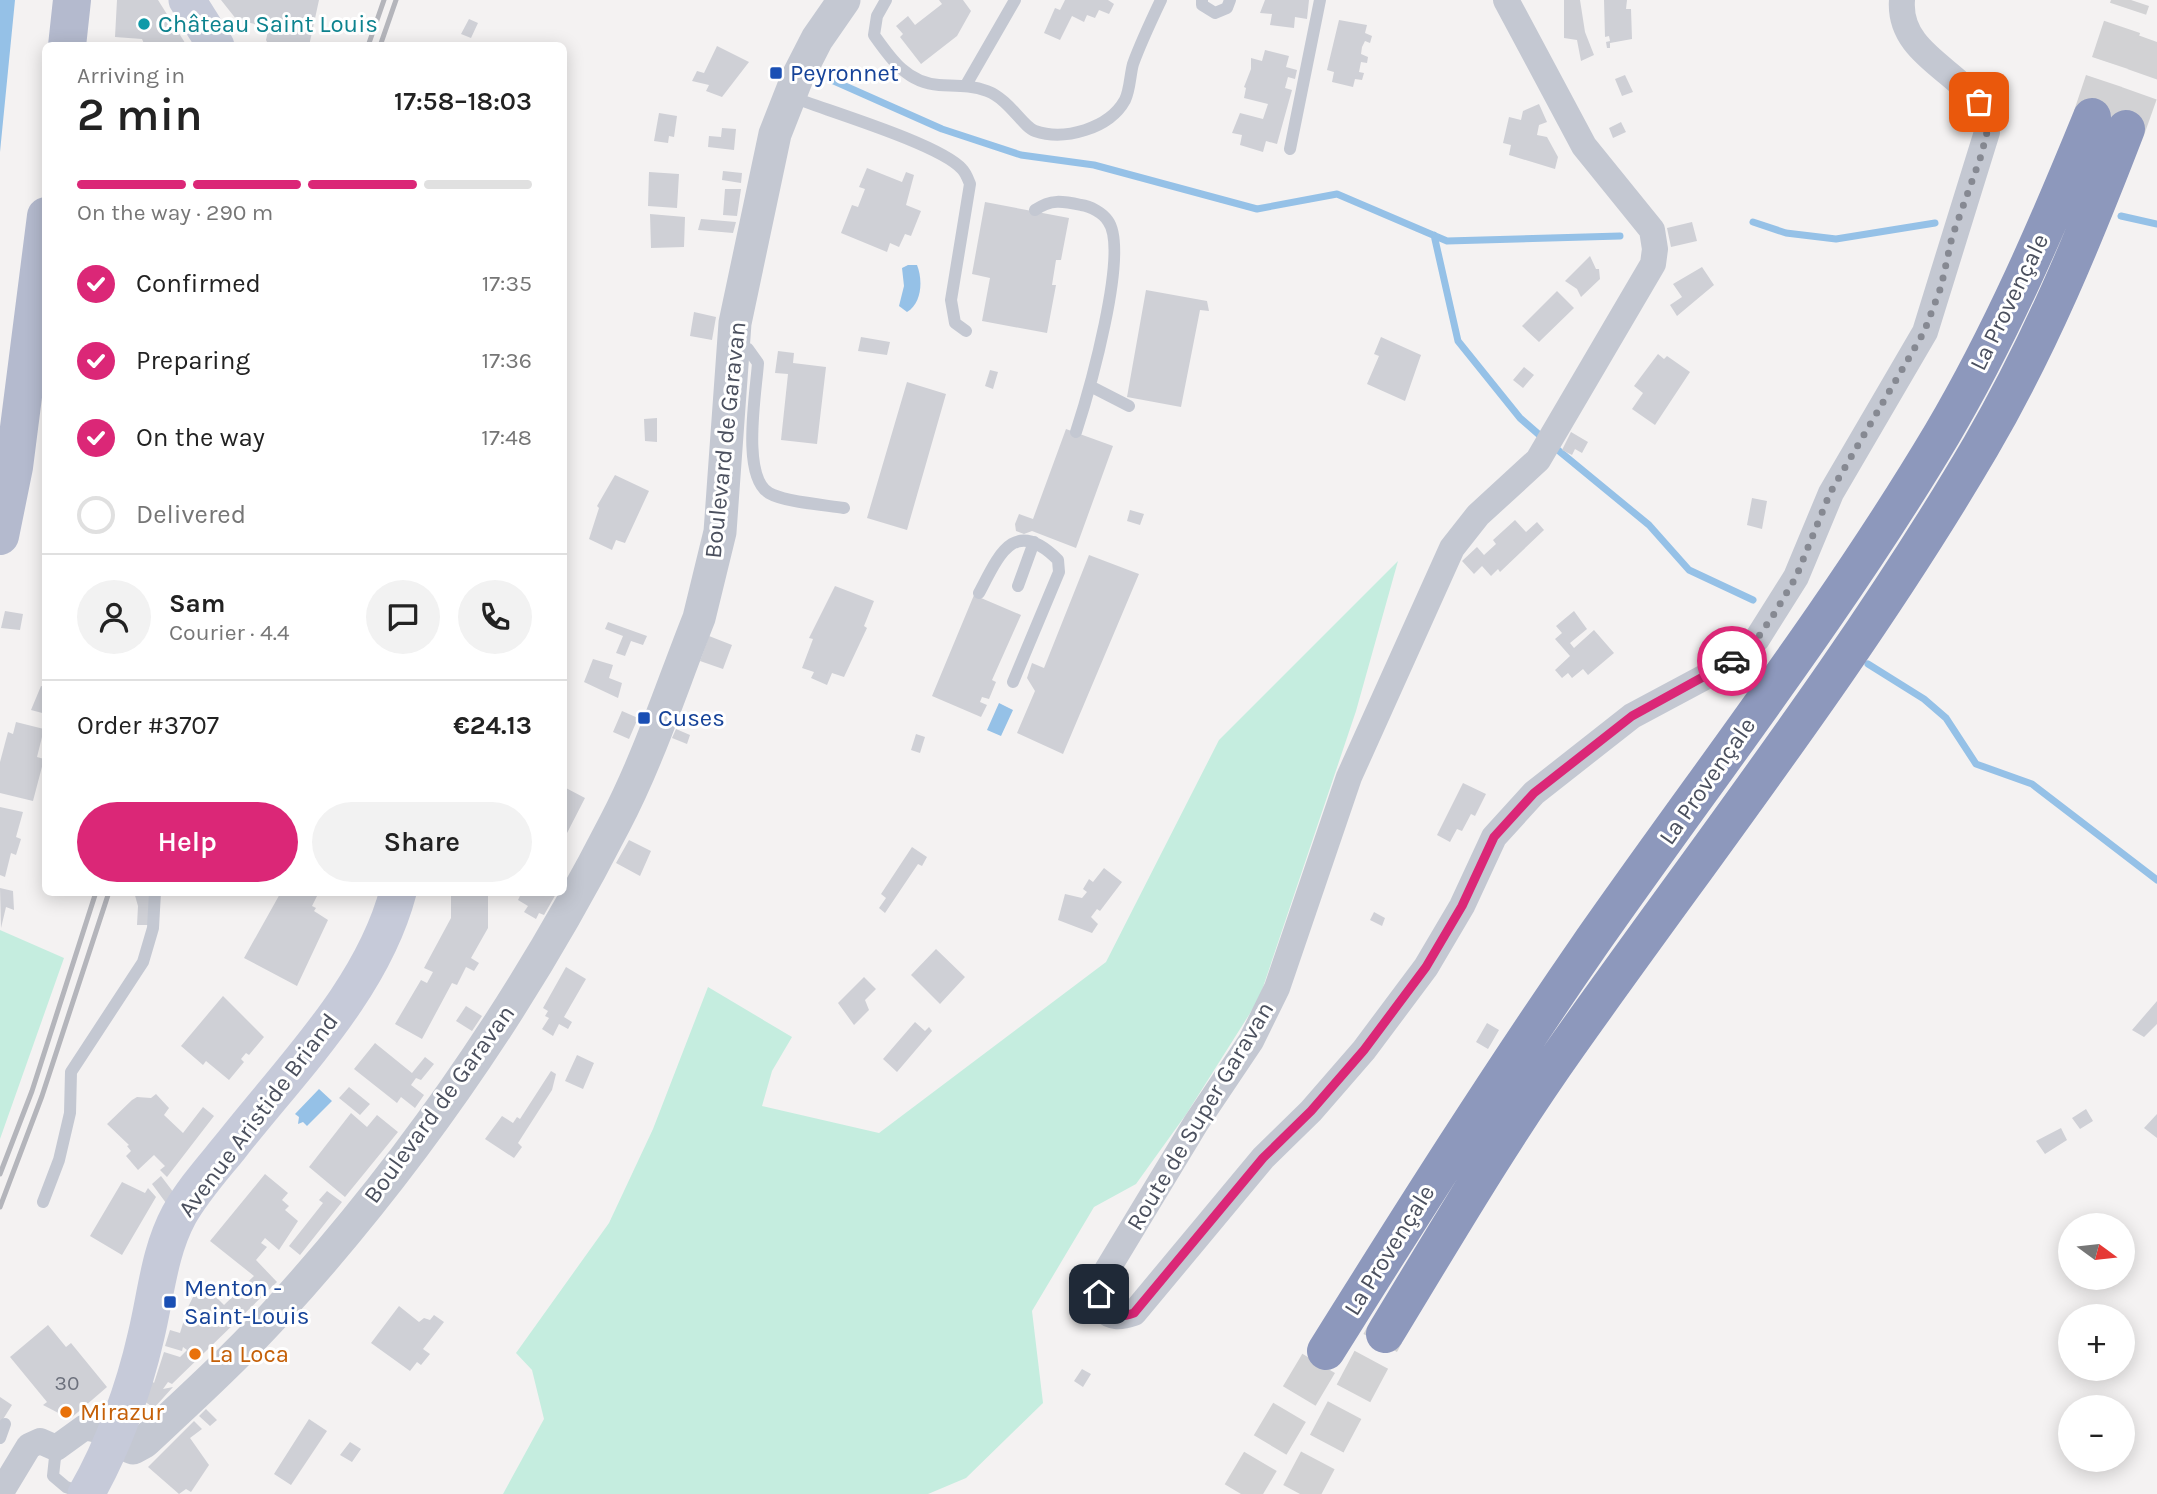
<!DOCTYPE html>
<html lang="en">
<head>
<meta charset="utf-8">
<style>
	body { margin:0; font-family:Karla,sans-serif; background:#f2f2f2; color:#222; height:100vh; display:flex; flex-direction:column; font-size:26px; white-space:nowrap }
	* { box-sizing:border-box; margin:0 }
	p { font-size:23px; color:#767676 }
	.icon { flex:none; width:38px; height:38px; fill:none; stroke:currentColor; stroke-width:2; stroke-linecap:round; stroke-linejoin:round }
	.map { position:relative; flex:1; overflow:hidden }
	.details { position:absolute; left:42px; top:42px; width:525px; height:854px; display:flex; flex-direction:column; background:#fff; border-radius:10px; box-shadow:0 4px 18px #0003 }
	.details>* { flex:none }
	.needle { width:46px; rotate:105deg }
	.buttons { position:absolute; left:2058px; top:1213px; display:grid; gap:14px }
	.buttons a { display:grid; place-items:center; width:77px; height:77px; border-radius:50%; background:#fff; box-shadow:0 4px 18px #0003; font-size:35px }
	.pin { position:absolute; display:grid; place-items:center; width:60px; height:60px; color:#fff; margin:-30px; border-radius:14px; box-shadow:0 4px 10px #0006 }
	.courier { position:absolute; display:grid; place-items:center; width:70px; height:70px; margin:-35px; border:5px solid #db2777; border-radius:50%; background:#fff; color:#222; box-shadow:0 2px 9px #0007 }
	.head em { font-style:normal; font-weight:600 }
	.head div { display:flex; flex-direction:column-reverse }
	.head { display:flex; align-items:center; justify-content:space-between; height:119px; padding:0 35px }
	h1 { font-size:46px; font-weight:600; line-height:52px }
	.bar { display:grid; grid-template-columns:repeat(4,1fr); gap:10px 7px; align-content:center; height:84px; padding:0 35px }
	.bar i { height:9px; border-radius:5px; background:#e0e0e0 }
	.bar .selected { background:#db2777 }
	.bar p { grid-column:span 4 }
	.line { display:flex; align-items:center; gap:18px; padding:0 35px; border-top:2px solid #e0e0e0 }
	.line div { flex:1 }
	.round { display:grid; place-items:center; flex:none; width:74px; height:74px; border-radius:37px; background:#f2f2f2 }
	ol { padding:0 35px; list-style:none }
	li { display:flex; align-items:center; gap:21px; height:77px }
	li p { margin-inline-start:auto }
	li .icon { padding:7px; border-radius:50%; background:#db2777; color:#fff; stroke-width:4 }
	li:last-child { color:#767676 }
	li i { width:38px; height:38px; border:4px solid #e0e0e0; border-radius:50% }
	.button { display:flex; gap:14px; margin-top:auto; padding:14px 35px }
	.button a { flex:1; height:80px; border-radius:42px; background:#db2777; color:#fff; font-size:28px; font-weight:600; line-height:80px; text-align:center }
	.button a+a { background:#f2f2f2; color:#222 }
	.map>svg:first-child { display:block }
	.green { fill:#c5eddf }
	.water { fill:#95c1e7 }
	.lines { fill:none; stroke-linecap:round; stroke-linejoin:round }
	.stream { stroke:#95c1e7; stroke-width:7 }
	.building { fill:#cfd0d6 }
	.motorway-tunnel { stroke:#d2d2d4; stroke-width:38; stroke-dasharray:38 19; stroke-linecap:butt }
	.service { stroke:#c4c8d2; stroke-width:12 }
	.minor { stroke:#c4c8d2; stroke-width:26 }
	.tertiary { stroke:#c4c8d2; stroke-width:33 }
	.secondary { stroke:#c6cad9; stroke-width:37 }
	.primary { stroke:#b4bace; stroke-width:38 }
	.motorway { stroke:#8d98bc; stroke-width:38 }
	.rail { stroke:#b4b5bb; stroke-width:5 }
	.done { stroke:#868992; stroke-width:7; stroke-dasharray:0 12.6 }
	.route { stroke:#db2777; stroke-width:9 }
	.culture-dot { fill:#0f9aa8; stroke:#fff; stroke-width:2.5 }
	.transit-dot { fill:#1a4fb4; stroke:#fff; stroke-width:2.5 }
	.food-dot { fill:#e8710a; stroke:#fff; stroke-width:2.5 }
	.labels { text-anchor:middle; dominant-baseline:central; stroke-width:6; stroke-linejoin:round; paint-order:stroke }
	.number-label { font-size:21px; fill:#6c707c }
	.culture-label { font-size:24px; fill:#0d838f; stroke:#fff; text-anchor:start }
	.transit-label { font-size:24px; fill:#164399; stroke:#fff; text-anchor:start }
	.street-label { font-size:24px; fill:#4b505e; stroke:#fff }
	.food-label { font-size:24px; fill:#c56008; stroke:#fff; text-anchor:start }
</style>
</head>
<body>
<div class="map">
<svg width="2157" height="1494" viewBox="0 0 2157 1494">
	<rect width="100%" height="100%" fill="#f4f2f2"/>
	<path class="green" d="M1398,561L1356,711L1259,999L1187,1113L1136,1184L1094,1207L1032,1311L1043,1403L966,1478L928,1494H503L544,1419L532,1370L516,1353L609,1223L653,1129L708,987L792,1037L772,1071L762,1106L879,1133L1106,962L1219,740Z
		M0,930L64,958L0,1139Z"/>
	<path class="water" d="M0,0H15L0,152Z
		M908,265H917C923,280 922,303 907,312L899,306L904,286L902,268Z
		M999,703L1013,710L1001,736L987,730Z
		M319,1089L332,1101L307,1126L303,1122L298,1124L299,1117L295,1114Z"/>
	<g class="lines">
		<path class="stream" d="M818,74L942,129L1021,155L1094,165L1257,209L1337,194L1447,241L1620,236
			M2121,216L2157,224
			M1753,222L1786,233L1836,239L1935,223
			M1434,235L1458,341L1520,418L1544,439
			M1553,446L1649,525L1689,570L1753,600
			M1868,664L1924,699L1946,718L1976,764L2032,784L2157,880"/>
	</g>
	<path class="building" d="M117,0H158L187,46H145L142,39L115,37Z
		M221,0H319L309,46H269L266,40L269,27L246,22L244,29Z
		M939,0H963L971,11L957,36L921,64L900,37L903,34L896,26L908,16L915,25L942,4Z
		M1065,0H1108L1114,4L1109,14L1099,10L1095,18L1087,15L1084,22L1072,16L1060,40L1044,33L1055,8L1060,10Z
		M1265,0H1309L1307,19L1295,17L1294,28L1270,25L1272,14L1260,13Z
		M1564,0H1580L1585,32L1594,55L1581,61L1577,40L1564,38Z
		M1604,0H1627L1626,9H1631L1632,39L1610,43V48H1607L1606,42L1610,41L1609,36L1605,37Z
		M469,19L478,23L471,38L461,34Z
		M1339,20L1367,25L1365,33L1372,36L1370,43L1365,41L1362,47L1361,54L1368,57L1367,63L1361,62L1359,72L1364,73L1362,80L1355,79L1353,87L1332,82L1334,72L1327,70Z
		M717,46L749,62L722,97L706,91L709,85L692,81L697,71L704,73Z
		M1265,50L1289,56L1286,67L1297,70L1295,79L1288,77L1285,88L1292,90L1277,144L1266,141L1263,152L1240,145L1242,135L1232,133L1240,113L1263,119L1268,104L1244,98L1246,88L1244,87L1251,69V58L1262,61Z
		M1625,75L1633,92L1622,96L1615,79Z
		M1539,104L1547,122L1539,125L1537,135L1547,137L1558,157L1555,169L1509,155L1511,145L1503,143L1509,117L1521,120L1523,111Z
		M659,113L677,116L674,137L669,136L668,143L654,141Z
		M1621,122L1626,132L1613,138L1609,128Z
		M722,128L736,129L734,150L708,147L709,136L721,137Z
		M867,168L902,182L906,172L914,175L906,205L921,211L911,236L905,234L899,247L890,243L887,252L841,233L852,205L858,207L865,189L859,187Z
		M723,171L742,173L741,183L722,180Z
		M649,172L679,174L677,208L648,206Z
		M725,189H741L737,216L723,215Z
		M985,202L1069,218L1061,260H1056L1052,285H1056L1047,333L982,321L990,278L972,274Z
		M650,214L685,217L684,247L651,248Z
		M701,219L736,222L733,233L698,230Z
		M1692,222L1697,241L1671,247L1667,228Z
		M1590,256L1596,269H1599L1600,279L1581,297L1577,289L1565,281Z
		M1702,267L1714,285L1677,316L1670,305L1682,297L1673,284Z
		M1146,290L1207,301L1209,311L1200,310L1181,407L1127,397Z
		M1557,291L1574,308L1539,342L1522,326Z
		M694,312L716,317L712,340L690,336Z
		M861,337L890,342L887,355L858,351Z
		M1381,337L1421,355L1405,401L1367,384L1379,356L1374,354Z
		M778,351L794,353L793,363L826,367L817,444L781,440L788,374L775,373Z
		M1658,354L1664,359L1667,356L1690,372L1655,425L1632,409L1643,393L1634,386Z
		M1524,367L1534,375L1523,388L1513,380Z
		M990,370L998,372L993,389L985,386Z
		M907,382L946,394L907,530L867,518Z
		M657,418V442L645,441L644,419Z
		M1066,429L1113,446L1076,548L1032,531L1024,534L1016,531L1015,524L1019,514L1033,519Z
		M1571,432L1588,442L1582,453L1575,449L1572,455L1562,450Z
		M615,475L649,491L625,543L616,540L612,550L589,539L599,508L597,506Z
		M1752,498L1767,501L1762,529L1747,525Z
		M1130,510L1144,514L1140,525L1127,521Z
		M1515,520L1526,532L1537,522L1544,530L1500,572L1498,569L1491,576L1482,566L1474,574L1462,561L1477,547L1484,555L1496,544L1493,540Z
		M1089,555L1139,574L1063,754L1017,733L1035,691L1027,678L1032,663L1044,668Z
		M835,586L874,601L864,626L867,628L844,677L832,673L827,685L811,678L814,672L802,668L813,639L809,638Z
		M974,595L1021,615L992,680L996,682L989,699L982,697L980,702L987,705L981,717L932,696Z
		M5,611L23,614L20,630L1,628Z
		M1574,611L1587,629L1570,643L1574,648L1594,630L1614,653L1588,675L1583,669L1572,678L1568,673L1562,678L1555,670L1570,656L1555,639L1562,633L1556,626Z
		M608,622L647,636L643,645L631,641L625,656L616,653L623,636L605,629Z
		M709,636L732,645L723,669L700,661Z
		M593,659L613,665L609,678L622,683L618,698L584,682Z
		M41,686L46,687V714L31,710Z
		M622,711L638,718L629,739L613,732Z
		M16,722L44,729L37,757L44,759L33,801L0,793V762L8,732L13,734Z
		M676,729L690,735L687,744L672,738Z
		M916,734L925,737L920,753L911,750Z
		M1463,783L1486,794L1475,816L1471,814L1462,831L1457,829L1450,842L1437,835Z
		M564,787L585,798L566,835L564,834Z
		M0,807L23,812L16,837L21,839L16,855L11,853L5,877L0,875Z
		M629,840L651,851L640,876L616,863Z
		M912,847L927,857L922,866L918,864L885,913L879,908L886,898L881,894Z
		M1104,868L1122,882L1100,911L1097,909L1091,917L1098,924L1092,933L1058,920L1065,894L1082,898L1087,892L1083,889L1089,879L1093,882Z
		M0,888L13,891L14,910L6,907L1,928Z
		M134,892H152L150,925H137L138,906Z
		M281,892H319L312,906L316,908L314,911L328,920L297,986L244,958Z
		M451,892H488V928L471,958L479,963L474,971L466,967L457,985L452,983L422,1039L395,1024L421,980L427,983L433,972L424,968L451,918Z
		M522,892H557L544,915L539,913L536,919L524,912L528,906L518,900Z
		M1374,912L1385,918L1382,926L1370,920Z
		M936,949L965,977L940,1004L911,975Z
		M566,967L586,979L564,1017L572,1022L568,1029L559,1024L553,1036L542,1029L549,1018L545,1016L548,1011L543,1008Z
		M864,977L876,989L865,1000L869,1010L854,1025L838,1003Z
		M223,996L264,1037L249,1055L246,1053L241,1059L244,1062L229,1080L206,1061L203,1065L181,1046Z
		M2157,1001V1024L2144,1037L2132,1030Z
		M466,1006L482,1016L472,1031L456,1021Z
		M915,1022L925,1031L929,1027L932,1031L897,1072L883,1059Z
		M1487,1023L1499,1030L1488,1049L1476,1042Z
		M375,1043L412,1073L425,1057L434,1064L421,1080L416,1078L411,1085L424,1095L415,1108L401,1097L397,1103L354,1069Z
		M577,1055L594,1063L583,1089L565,1081Z
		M551,1071L556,1074L552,1090L518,1143L522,1147L514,1158L485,1139L502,1116L513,1123L517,1117L520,1119Z
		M349,1087L370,1104L360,1115L339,1098Z
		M156,1094L169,1108L164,1115L183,1133L203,1107L214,1116L167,1177L160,1170L165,1166L154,1155L138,1170L126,1156L131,1151L127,1146L129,1145L107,1124L132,1100L137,1097L151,1098Z
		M2086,1109L2093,1121L2080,1129L2072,1118Z
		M351,1113L367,1127L377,1115L398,1132L345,1197L309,1167Z
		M2157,1114V1138L2144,1128Z
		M2061,1128L2067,1140L2045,1154L2036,1141Z
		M265,1174L288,1193L282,1200L289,1206L285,1210L298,1221L279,1250L265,1238L261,1243L267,1247L256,1260L277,1282L172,1384L168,1382L163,1389L173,1387L154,1408L144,1401L151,1380L154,1383L164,1352L180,1357L187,1350L183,1347L182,1351L165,1346L170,1330L180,1333L184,1320L192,1311L188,1307L194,1295L198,1290L213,1299L216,1297L224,1305L254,1276L210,1241Z
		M161,1176L177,1197L169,1207L152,1184Z
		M122,1182L145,1193L148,1188L156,1197L122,1255L90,1236Z
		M327,1191L342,1202L300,1255L289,1246L323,1203L319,1200Z
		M399,1306L419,1322L424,1318L430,1320L434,1315L444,1322L423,1349L430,1354L421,1365L417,1362L410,1371L371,1343Z
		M48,1325L66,1347L71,1343L107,1387L70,1419L43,1405L47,1402L10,1357Z
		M1082,1369L1091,1374L1083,1387L1074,1381Z
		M0,1397L12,1405L0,1424Z
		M206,1409L217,1420L210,1426L199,1416Z
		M309,1419L327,1431L291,1485L274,1474Z
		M194,1421L202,1429L190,1438L209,1465L191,1492L186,1489L179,1494L148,1467Z
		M350,1442L361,1449L352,1462L340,1455Z"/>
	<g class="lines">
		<path class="motorway-tunnel" d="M2092,117L2131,0
			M2126,129L2157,42
			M1241,1494L1326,1351
			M1300,1494L1385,1334"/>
		<path class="service" d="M886,0L877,16L874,35C891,59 907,83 939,85C956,86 971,85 987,91C1009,99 1023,127 1035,131C1064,141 1109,129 1125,100C1130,90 1130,75 1133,64C1141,42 1151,21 1161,0
			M1202,0V5L1215,13L1227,8L1230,0
			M966,85L1015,0
			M792,97C828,111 940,144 962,169C966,173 968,179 970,184L951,300L955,323L966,331
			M1290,149L1320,0
			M1035,210C1051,199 1062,201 1081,205C1090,206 1103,213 1108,221C1130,251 1088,395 1076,432
			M737,347L748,349L758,363C756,393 741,476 769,493C784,502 825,505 844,508
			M1090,386L1129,406
			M1018,586L1034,542
			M979,593C999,555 1014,516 1058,560L1059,572L1013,682
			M43,1202L59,1160L70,1113L71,1072L143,962L153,928L155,892
			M0,1438L5,1424
			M56,1448L53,1476L66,1487L83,1493"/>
		<path class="minor" d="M1506,0L1584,146L1652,230L1655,249L1653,264L1538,460L1478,515L1452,548L1349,777L1277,988L1251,1041L1196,1123L1104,1275L1100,1308C1112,1318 1119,1318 1134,1313L1263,1158L1311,1111L1364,1050L1426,967L1462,906L1494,837L1534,793L1632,716L1718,670L1757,639L1796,577L1831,493L1925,332L1987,132C1984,123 1983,108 1977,101C1952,68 1898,50 1902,0
			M0,1494L29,1446L40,1441L56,1448L85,1427L98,1430L113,1440"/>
		<path class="tertiary" d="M113,1440L133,1448L144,1442C189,1400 235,1358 276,1313C410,1166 525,999 615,823C649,758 672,686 699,618L720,532L735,323L775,134L797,78L817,39L844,0"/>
		<path class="secondary" d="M187,0L216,46
			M86,1494C113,1447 134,1389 146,1336C156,1295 159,1252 179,1215C193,1190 213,1168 230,1147C291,1069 372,990 398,892"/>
		<path class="primary" d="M67,46L72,0
			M0,536L14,467L46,216"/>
		<path class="motorway" d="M1385,1334C1444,1237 1502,1138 1568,1045C1708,847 1858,656 1981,446C2040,345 2084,238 2126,129
			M1326,1351C1411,1215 1497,1079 1589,946C1707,777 1836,612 1942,434C2001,334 2048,225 2092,117"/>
		<path class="rail" d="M368,46L384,0
			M380,46L396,0
			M0,1174L32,1091L96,892
			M0,1207L42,1096L109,892"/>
	</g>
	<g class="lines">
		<path class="done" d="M1732,661L1757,639L1774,614L1796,577L1830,493L1924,332L1941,287L1952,237L1981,156L1987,132L1979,102"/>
		<path class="route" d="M1099,1294L1100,1308C1112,1317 1119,1318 1134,1313L1263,1158L1311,1111L1364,1050L1426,967L1462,906L1494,837L1534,793L1632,716L1732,661"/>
	</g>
	<circle class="culture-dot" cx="144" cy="24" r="7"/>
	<g class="transit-dot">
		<rect x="769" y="66" width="14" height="14" rx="3.5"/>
		<rect x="637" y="711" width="14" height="14" rx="3.5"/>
		<rect x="163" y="1295" width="14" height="14" rx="3.5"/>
	</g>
	<g class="food-dot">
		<circle cx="195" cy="1354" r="7"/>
		<circle cx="66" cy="1412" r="7"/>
	</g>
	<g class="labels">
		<g class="number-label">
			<text x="67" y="1383">30</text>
		</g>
		<g class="culture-label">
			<text x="158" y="24">Château Saint Louis</text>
		</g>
		<g class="transit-label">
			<text x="790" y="73">Peyronnet</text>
			<text x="658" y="718">Cuses</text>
			<text x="184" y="1288">Menton -<tspan x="184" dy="28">Saint-Louis</tspan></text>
		</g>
		<g class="street-label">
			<text transform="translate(2009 302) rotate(-64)">La Provençale</text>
			<text transform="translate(725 440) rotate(-84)">Boulevard de Garavan</text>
			<text transform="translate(1707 781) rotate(-55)">La Provençale</text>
			<text transform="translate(439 1104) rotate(-54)">Boulevard de Garavan</text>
			<text transform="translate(258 1115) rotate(-53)">Avenue Aristide Briand</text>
			<text transform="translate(1200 1116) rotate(-59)">Route de Super Garavan</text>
			<text transform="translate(1389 1250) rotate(-58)">La Provençale</text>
		</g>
		<g class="food-label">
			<text x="209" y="1354">La Loca</text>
			<text x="80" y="1412">Mirazur</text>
		</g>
	</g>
</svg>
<div class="buttons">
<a><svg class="needle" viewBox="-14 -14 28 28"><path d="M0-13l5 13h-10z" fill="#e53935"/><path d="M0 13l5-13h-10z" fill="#767676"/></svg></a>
<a>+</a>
<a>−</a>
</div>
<div class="pin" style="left:1979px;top:102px;background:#ea580c"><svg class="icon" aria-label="bag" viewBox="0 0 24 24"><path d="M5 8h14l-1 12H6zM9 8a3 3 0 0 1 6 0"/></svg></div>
<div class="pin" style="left:1099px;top:1294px;background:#1f2937"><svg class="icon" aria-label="home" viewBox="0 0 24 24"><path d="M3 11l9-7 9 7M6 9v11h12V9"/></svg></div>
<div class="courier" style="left:1732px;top:661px"><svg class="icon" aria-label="car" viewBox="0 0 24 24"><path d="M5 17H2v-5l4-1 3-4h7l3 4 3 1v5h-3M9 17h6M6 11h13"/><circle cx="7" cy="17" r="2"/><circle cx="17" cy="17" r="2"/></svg></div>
<section class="details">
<div class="head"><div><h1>2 min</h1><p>Arriving in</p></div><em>17:58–18:03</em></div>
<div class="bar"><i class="selected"></i><i class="selected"></i><i class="selected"></i><i></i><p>On the way · 290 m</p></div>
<ol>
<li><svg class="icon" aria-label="check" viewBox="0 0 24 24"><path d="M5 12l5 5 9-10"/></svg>Confirmed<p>17:35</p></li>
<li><svg class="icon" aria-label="check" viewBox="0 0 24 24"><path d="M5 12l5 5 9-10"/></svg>Preparing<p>17:36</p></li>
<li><svg class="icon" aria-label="check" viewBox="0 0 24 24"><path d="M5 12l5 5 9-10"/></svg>On the way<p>17:48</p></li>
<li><i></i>Delivered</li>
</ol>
<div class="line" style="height:126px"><a class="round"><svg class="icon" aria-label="person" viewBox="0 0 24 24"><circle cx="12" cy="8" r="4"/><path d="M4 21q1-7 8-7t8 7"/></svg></a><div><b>Sam</b><p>Courier · 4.4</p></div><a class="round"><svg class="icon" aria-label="chat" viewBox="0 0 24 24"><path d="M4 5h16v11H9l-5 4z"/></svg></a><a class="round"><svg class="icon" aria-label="phone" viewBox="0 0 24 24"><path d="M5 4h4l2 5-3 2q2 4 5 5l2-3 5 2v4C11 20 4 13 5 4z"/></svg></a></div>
<div class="line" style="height:91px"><div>Order #3707</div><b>€24.13</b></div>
<div class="button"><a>Help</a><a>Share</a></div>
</section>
</div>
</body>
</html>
